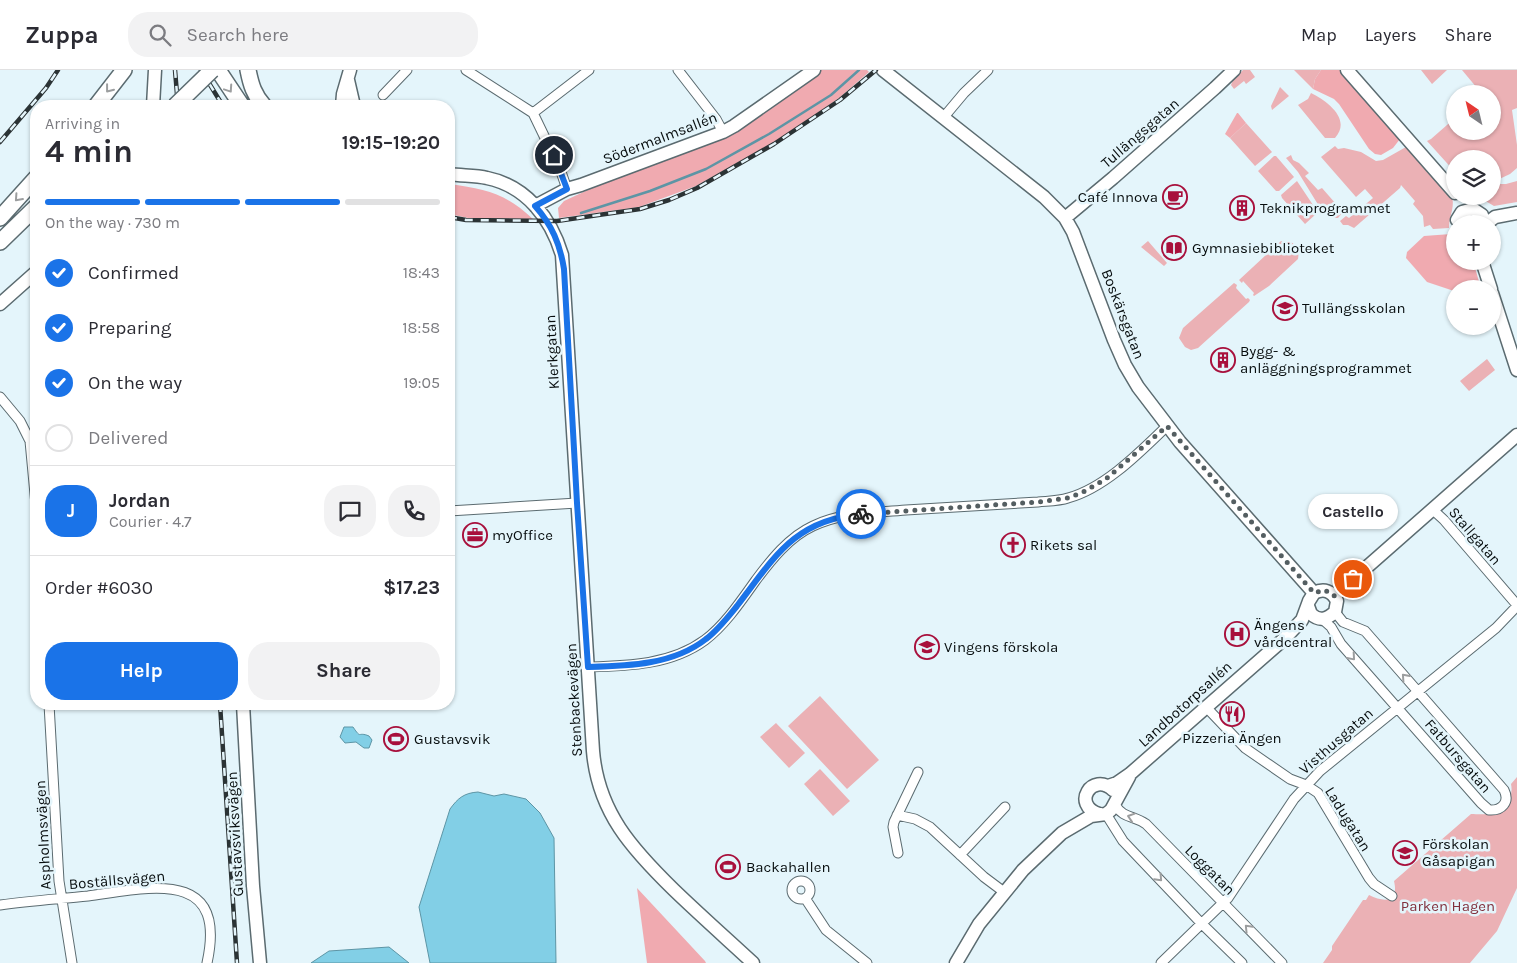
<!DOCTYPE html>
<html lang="en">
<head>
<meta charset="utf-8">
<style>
	body { margin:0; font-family:Karla,sans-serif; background:#f2f2f3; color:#2b2b33; height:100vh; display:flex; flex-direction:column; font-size:19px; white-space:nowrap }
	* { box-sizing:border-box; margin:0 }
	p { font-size:16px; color:#7c7c81 }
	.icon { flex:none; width:28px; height:28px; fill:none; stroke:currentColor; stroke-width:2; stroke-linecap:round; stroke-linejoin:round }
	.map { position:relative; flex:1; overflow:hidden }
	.sheet { position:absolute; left:30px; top:30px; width:425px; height:610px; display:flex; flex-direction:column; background:#fff; border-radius:20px; box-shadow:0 1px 4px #0004 }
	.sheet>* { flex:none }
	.needle { width:32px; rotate:325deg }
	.fabs { position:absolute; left:1446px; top:15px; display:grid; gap:10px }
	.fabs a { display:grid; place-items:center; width:55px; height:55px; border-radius:50%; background:#fff; box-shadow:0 1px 4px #0004; font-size:25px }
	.pin { position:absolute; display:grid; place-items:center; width:42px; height:42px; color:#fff; margin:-21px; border:2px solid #fff; border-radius:50%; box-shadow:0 1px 5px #0007 }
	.courier { position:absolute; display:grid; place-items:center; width:50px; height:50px; margin:-25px; border:4px solid #1a73e8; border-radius:50%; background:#fff; color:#222; box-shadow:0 1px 6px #0007 }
	.bubble { position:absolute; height:35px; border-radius:18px; background:#fff; box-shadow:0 1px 4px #0004; font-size:16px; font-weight:700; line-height:35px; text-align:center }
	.summary em { font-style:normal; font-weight:700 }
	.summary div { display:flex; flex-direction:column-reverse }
	.summary { display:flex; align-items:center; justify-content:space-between; height:85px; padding:0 15px }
	h1 { font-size:32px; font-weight:700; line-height:38px }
	.bar { display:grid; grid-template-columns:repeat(4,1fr); gap:8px 5px; align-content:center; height:60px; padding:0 15px }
	.bar i { height:6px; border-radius:4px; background:#e1e1e2 }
	.bar .current { background:#1a73e8 }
	.bar p { grid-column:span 4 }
	.line { display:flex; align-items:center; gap:12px; padding:0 15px; border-top:1px solid #e1e1e2 }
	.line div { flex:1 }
	.round { display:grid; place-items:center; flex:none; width:52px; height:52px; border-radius:20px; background:#f2f2f3 }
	ol { padding:0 15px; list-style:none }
	li { display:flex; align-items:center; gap:15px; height:55px }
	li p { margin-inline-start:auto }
	li .icon { padding:5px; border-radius:50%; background:#1a73e8; color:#fff; stroke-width:4 }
	li:last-child { color:#7c7c81 }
	li i { width:28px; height:28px; border:2px solid #e1e1e2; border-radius:50% }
	.primary-button { display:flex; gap:10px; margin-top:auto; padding:10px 15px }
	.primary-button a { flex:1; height:58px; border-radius:20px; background:#1a73e8; color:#fff; font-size:20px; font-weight:700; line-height:58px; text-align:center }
	.primary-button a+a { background:#f2f2f3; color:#2b2b33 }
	header { display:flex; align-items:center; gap:30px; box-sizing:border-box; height:70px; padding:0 25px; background:#fff; border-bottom:1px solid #e1e1e2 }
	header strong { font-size:24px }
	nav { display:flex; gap:28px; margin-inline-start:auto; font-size:18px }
	.search { width:350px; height:45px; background:#f2f2f3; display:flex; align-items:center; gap:12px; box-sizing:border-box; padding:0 18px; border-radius:20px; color:#7c7c81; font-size:19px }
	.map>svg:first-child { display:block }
	.green { fill:#ebb1b5 }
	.forest { fill:#f0aab0 }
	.water { fill:#82cfe6; stroke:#5d95a5 }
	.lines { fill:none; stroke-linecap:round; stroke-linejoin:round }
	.stream { stroke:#5d95a5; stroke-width:2.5 }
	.street-casing { stroke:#5b6b70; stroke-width:11 }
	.secondary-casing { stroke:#5b6b70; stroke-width:15 }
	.primary-casing { stroke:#5b6b70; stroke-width:18 }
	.street { stroke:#fff; stroke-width:9 }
	.secondary { stroke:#fff; stroke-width:12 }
	.primary { stroke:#fff; stroke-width:15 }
	.rail-casing { stroke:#2b3335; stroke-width:4.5 }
	.rail { stroke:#e4f5fb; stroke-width:2.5; stroke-dasharray:8; stroke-linecap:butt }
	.primary-bridge-casing { stroke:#5b6b70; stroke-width:18; stroke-linecap:butt }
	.primary-bridge { stroke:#fff; stroke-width:15 }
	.oneway { stroke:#9c9e9f }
	.done { stroke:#545e61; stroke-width:5; stroke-dasharray:0 9 }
	.route { stroke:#1a73e8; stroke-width:6 }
	.labels { text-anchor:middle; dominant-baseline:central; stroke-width:5; stroke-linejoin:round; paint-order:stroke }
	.street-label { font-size:15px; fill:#070d0e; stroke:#e4f5fb }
	.poi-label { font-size:15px; fill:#070d0e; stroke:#e4f5fb; text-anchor:start }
	.park-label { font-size:15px; fill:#81303d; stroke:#e4f5fb }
</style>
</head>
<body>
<header>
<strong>Zuppa</strong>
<div class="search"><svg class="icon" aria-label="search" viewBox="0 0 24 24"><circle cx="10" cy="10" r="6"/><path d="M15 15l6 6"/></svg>Search here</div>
<nav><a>Map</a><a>Layers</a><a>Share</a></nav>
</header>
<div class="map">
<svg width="1517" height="893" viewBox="0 0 1517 893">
	<rect width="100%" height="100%" fill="#e4f5fb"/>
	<path class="green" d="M1243,0H1250L1255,7L1246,14L1244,11L1234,19L1231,15L1233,10Z
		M1294,0H1321L1315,9L1313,19Z
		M1421,0H1447L1432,14Z
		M1462,0H1517V38L1512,40L1517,75V98L1510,104L1493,112L1492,89H1455V102L1427,71L1431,69L1455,48V61H1492V24H1482Z
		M1280,17L1289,26L1272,40L1271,36Z
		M1311,23C1327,31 1352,49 1335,68H1325L1298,35L1308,29Z
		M1246,53L1272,82L1255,96L1230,68Z
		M1335,76L1338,79L1344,78L1361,82L1376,91L1383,90L1406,77L1452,126C1455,138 1449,146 1449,158L1433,159L1430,155L1424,157L1423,146L1413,134L1415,131L1401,115L1400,118L1354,158L1348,155H1343L1340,151L1346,146L1349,148L1373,128L1365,119L1356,127L1321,87Z
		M1291,85L1293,90L1299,93L1309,103L1305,106L1318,120L1322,118L1343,142L1338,148H1331L1322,141L1298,102L1286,88Z
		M1274,86H1276L1294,107L1279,121H1276L1258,101Z
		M1297,111L1313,135L1316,144L1305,154L1282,128L1281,125Z
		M1517,111V132L1494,136L1477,126H1492L1493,114H1506Z
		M1148,171L1167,193L1164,196L1141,177Z
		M1281,171C1294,170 1300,177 1298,189L1269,216L1254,226L1253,225L1254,223L1243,211L1242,213L1239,210Z
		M1234,213L1237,215L1236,218L1246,229L1248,228L1250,230L1249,232L1198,278L1191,280L1185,277L1179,268L1183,258Z
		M1487,289L1495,300L1469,321L1460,311Z
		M820,626L879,690L847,719L788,656Z
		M776,653L805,683L789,698L760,667Z
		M820,699L850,731L833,746L804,714Z
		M1517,707V818L1497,861L1470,893H1323L1332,880V876L1363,830H1366L1369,825C1385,833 1399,832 1394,811L1471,744C1477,744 1486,745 1491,743C1505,738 1514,729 1511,714Z"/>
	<path class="forest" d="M821,0H867L869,2L839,28L783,67L696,116L639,137L559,148L558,138L564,131L603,113L725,68Z
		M1321,0H1342L1400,69L1393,78L1381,85L1375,84L1369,79L1339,34L1334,29L1313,19L1315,9Z
		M1237,43H1238L1246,53L1230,68L1225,64Z
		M449,114C486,119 505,123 533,149L468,148L449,144Z
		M1451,164L1455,169V191H1473L1480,215L1465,219H1455L1454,221L1427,212L1406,188L1407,182L1424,166Z
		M637,818L705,891L706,893H647Z"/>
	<path class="water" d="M344,657H353C362,670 357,661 369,666L372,670L369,678H364L356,672L345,673L340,667Z
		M478,722L494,726L504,724L526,729L540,743L554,768L556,893H430L419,837L450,739C458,728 464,723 478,722Z
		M389,877L409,893H311L329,881Z"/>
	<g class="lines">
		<path class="stream" d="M581,143L650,121L706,99L769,64L831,25L859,0"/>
		<defs>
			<path id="street" d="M466,0L533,43L560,99L567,119
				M678,0L716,49L723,62
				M383,25L407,0
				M533,43L589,0
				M943,48L964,23L988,0
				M0,327L20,351L30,371L36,435
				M1432,439L1444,450L1517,535
				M449,441L577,433
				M1322,549L1331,557L1341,574L1481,733L1489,740C1502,741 1510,732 1504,720L1365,561L1343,552L1335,542
				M589,597C628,596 671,595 705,570C725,555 741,531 756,510C771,490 789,467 813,456C842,442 874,443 906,440C950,437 994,435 1038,432C1048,431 1059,431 1068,428C1105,418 1140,382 1167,356
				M49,634L59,811L72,893
				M1206,637L1245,678L1290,709L1306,715L1318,723L1369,808L1374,814L1392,826
				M1115,735C1124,749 1133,745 1146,754L1282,893
				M1106,744L1123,771L1201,853L1242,893
				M897,745L915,749L930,757L984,807L1004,822
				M898,783L893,757L894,752L918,702
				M960,785L1005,737
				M792 820a9 9 0 1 1 18 0a9 9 0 1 1-18 0Z
				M805,828L826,860L867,893
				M0,835C29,831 59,829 88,826C149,818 228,797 207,893
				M1161,893L1228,828L1294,729L1320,701L1496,558L1517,536"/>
			<path id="secondary" d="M883,0L1044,127L1065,148L1073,162L1114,270L1125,295L1138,317L1180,372L1314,523
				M1347,0L1455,123
				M348,10L354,36
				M153,36L155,0
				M342,36L343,24L350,0
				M449,104C462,106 475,105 487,108C526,116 551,148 562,185L593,681C598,742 632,779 674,820C700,845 727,869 753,893
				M535,136L567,119L581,115L723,62L734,56L814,0
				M1065,148L1113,108L1215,18L1234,0
				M1457,150L1462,142L1473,139L1482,145L1484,154
				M1486,154L1495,147L1517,143
				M1482,191L1491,219
				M1492,223L1517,300
				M0,234L36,202
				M1334,526L1517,365
				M243,634L253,816L260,893
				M1108,716L1117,713L1130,704L1284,569L1302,550L1309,531L1314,523C1324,518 1332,521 1337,531L1335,542C1327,549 1320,552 1311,544L1308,536
				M1099,744C1071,735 1092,701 1113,720
				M956,893L979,854L1023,800L1062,763L1091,746L1106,744L1111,740L1129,707"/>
			<path id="primary" d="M218,0L242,36
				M248,0C251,15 254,25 264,36
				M96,36L124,0
				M0,148L36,108
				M0,172L36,137"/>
		</defs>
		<use href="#street" class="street-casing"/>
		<use href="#secondary" class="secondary-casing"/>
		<use href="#primary" class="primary-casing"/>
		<use href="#street" class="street"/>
		<use href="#secondary" class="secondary"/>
		<use href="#primary" class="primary"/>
		<defs>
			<path id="rail" d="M175,0L178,36
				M201,0L223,36
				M0,72L46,18L58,0
				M449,147L466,150L557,151L640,139L669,130L697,118L774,74L840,30L876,0
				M220,634L237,893"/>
		</defs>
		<use href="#rail" class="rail-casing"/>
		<use href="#rail" class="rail"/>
		<defs>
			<path id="primary-bridge" d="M175,36L212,0"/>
		</defs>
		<use href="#primary-bridge" class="primary-bridge-casing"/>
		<use href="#primary-bridge" class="primary-bridge"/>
	</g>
	<defs><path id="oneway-chevron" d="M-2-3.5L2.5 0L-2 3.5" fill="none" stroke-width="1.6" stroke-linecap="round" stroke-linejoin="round" transform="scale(1.25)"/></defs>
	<g class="oneway">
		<use href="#oneway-chevron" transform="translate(109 19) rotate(128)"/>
		<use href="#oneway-chevron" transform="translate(229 19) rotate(56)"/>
		<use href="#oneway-chevron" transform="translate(18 128) rotate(132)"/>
		<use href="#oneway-chevron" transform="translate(1352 587) rotate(49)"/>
		<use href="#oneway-chevron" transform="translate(1405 607) rotate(-132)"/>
		<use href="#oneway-chevron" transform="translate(1131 747) rotate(-162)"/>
		<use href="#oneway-chevron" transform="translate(1159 808) rotate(47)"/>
		<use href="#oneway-chevron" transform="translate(1248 858) rotate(-134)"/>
	</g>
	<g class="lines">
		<path class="done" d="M861,444L1038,432L1068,428L1083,422L1106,409L1167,356L1314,523L1325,520L1334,526L1353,509"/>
		<path class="route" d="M554,85L567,119L535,136C552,155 560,174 564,199L577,433L588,597C628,596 673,595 706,569C718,560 728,547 737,536C774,488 794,450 861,444"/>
	</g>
	<defs>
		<symbol id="cafe-ring" viewBox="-11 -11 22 22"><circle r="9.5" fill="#e4f5fb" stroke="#a8103c" stroke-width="1.5"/><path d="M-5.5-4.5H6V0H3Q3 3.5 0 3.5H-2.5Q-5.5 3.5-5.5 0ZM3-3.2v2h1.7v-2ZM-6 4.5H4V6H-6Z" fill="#a8103c"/></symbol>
		<symbol id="building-ring" viewBox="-11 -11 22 22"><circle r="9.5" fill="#e4f5fb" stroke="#a8103c" stroke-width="1.5"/><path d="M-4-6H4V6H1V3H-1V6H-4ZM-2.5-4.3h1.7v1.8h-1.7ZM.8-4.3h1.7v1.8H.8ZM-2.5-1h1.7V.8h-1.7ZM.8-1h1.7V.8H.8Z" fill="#a8103c"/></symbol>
		<symbol id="library-ring" viewBox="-11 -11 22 22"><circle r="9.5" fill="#e4f5fb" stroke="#a8103c" stroke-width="1.5"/><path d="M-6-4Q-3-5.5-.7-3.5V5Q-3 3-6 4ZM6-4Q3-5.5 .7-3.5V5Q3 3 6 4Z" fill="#a8103c"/></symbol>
		<symbol id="school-ring" viewBox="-11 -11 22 22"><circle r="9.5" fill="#e4f5fb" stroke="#a8103c" stroke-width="1.5"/><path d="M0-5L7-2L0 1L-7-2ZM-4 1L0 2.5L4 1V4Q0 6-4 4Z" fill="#a8103c"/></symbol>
		<symbol id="office-ring" viewBox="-11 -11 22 22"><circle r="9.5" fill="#e4f5fb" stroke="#a8103c" stroke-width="1.5"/><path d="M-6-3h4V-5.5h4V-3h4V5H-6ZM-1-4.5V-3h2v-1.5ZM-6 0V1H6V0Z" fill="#a8103c"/></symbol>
		<symbol id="church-ring" viewBox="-11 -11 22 22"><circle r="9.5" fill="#e4f5fb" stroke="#a8103c" stroke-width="1.5"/><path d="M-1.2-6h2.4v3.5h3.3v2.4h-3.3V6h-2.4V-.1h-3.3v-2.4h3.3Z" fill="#a8103c"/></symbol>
		<symbol id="hospital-ring" viewBox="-11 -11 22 22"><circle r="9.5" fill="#e4f5fb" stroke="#a8103c" stroke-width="1.5"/><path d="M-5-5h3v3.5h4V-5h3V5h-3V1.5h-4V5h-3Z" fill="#a8103c"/></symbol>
		<symbol id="restaurant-ring" viewBox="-11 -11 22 22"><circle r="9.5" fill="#e4f5fb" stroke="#a8103c" stroke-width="1.5"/><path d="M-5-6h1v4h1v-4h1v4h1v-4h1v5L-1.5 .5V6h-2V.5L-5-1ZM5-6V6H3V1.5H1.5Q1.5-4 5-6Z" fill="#a8103c"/></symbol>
		<symbol id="stadium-ring" viewBox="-11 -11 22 22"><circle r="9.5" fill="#e4f5fb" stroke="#a8103c" stroke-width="1.5"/><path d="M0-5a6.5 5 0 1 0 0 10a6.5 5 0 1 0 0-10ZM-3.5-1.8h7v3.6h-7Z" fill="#a8103c"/></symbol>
	</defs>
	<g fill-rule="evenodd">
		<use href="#cafe-ring" x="1161" y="113" width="28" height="28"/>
		<use href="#building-ring" x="1228" y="124" width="28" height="28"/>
		<use href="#library-ring" x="1160" y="164" width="28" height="28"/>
		<use href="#school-ring" x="1271" y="224" width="28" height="28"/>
		<use href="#building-ring" x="1209" y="276" width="28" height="28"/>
		<use href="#office-ring" x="461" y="451" width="28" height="28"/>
		<use href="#church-ring" x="999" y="461" width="28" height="28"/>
		<use href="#hospital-ring" x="1223" y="550" width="28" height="28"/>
		<use href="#school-ring" x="913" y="563" width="28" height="28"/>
		<use href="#restaurant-ring" x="1218" y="630" width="28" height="28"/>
		<use href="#stadium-ring" x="382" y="655" width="28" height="28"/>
		<use href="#school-ring" x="1391" y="769" width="28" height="28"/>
		<use href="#stadium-ring" x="714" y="783" width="28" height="28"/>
	</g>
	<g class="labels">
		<g class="street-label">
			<text transform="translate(1140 63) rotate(-41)">Tullängsgatan</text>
			<text transform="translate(660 68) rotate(-21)">Södermalmsallén</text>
			<text transform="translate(1123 244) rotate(69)">Boskärsgatan</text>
			<text transform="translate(552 282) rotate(-93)">Klerkgatan</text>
			<text transform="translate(1475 466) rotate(49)">Stallgatan</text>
			<text transform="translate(574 630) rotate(-93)">Stenbackevägen</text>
			<text transform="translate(1185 634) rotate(-42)">Landbotorpsallén</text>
			<text transform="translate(1336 671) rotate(-41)">Visthusgatan</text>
			<text transform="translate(1458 686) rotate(49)">Fatbursgatan</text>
			<text transform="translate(1348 749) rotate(58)">Ladugatan</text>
			<text transform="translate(235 764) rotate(-93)">Gustavsviksvägen</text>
			<text transform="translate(43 765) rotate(-93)">Aspholmsvägen</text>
			<text transform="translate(1210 800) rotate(45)">Loggatan</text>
			<text transform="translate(117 810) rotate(-5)">Boställsvägen</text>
		</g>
		<g class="poi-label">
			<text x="1158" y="127" text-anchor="end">Café Innova</text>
			<text x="1260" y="138">Teknikprogrammet</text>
			<text x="1192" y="178">Gymnasiebiblioteket</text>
			<text x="1302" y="238">Tullängsskolan</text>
			<text x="1240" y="281">Bygg- &amp;<tspan x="1240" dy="17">anläggningsprogrammet</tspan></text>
			<text x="492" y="465">myOffice</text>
			<text x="1030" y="475">Rikets sal</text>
			<text x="1254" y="555">Ängens<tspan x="1254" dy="17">vårdcentral</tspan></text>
			<text x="944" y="577">Vingens förskola</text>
			<text x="1232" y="668" text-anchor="middle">Pizzeria Ängen</text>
			<text x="414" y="669">Gustavsvik</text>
			<text x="1422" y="774">Förskolan<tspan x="1422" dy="17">Gåsapigan</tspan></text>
			<text x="746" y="797">Backahallen</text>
		</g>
		<g class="park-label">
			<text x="1448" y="836">Parken Hagen</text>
		</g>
	</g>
</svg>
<div class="fabs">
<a><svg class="needle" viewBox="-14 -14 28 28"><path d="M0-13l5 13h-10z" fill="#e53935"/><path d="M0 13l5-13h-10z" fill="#7c7c81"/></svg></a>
<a><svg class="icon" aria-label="layers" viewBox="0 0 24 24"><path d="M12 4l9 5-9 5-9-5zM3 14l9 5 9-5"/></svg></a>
<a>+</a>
<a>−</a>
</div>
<div class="pin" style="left:1353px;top:509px;background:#ea580c"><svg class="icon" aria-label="bag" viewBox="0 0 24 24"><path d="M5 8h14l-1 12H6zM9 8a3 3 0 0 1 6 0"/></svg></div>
<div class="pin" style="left:554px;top:85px;background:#1f2937"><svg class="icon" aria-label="home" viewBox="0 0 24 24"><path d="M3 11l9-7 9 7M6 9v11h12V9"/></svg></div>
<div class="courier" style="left:861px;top:444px"><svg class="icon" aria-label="bike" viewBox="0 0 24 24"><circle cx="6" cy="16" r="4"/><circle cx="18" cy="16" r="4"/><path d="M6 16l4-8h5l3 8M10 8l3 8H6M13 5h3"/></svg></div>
<div class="bubble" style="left:1308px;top:424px;width:90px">Castello</div>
<section class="sheet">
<div class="summary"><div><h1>4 min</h1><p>Arriving in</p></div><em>19:15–19:20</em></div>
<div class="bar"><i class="current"></i><i class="current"></i><i class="current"></i><i></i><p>On the way · 730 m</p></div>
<ol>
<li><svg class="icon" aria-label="check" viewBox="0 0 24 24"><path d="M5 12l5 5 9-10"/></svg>Confirmed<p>18:43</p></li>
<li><svg class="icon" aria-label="check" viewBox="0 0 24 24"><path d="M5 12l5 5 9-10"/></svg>Preparing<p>18:58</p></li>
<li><svg class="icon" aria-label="check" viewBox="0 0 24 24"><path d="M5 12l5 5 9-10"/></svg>On the way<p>19:05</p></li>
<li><i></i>Delivered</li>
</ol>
<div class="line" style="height:90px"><b class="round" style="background:#1a73e8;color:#fff">J</b><div><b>Jordan</b><p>Courier · 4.7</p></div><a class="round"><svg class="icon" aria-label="chat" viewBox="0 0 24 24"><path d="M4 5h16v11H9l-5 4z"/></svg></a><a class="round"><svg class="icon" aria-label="phone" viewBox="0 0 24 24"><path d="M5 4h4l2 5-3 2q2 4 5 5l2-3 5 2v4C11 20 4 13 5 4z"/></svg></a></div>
<div class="line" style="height:65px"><div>Order #6030</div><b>$17.23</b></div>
<div class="primary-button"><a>Help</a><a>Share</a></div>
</section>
</div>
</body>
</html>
